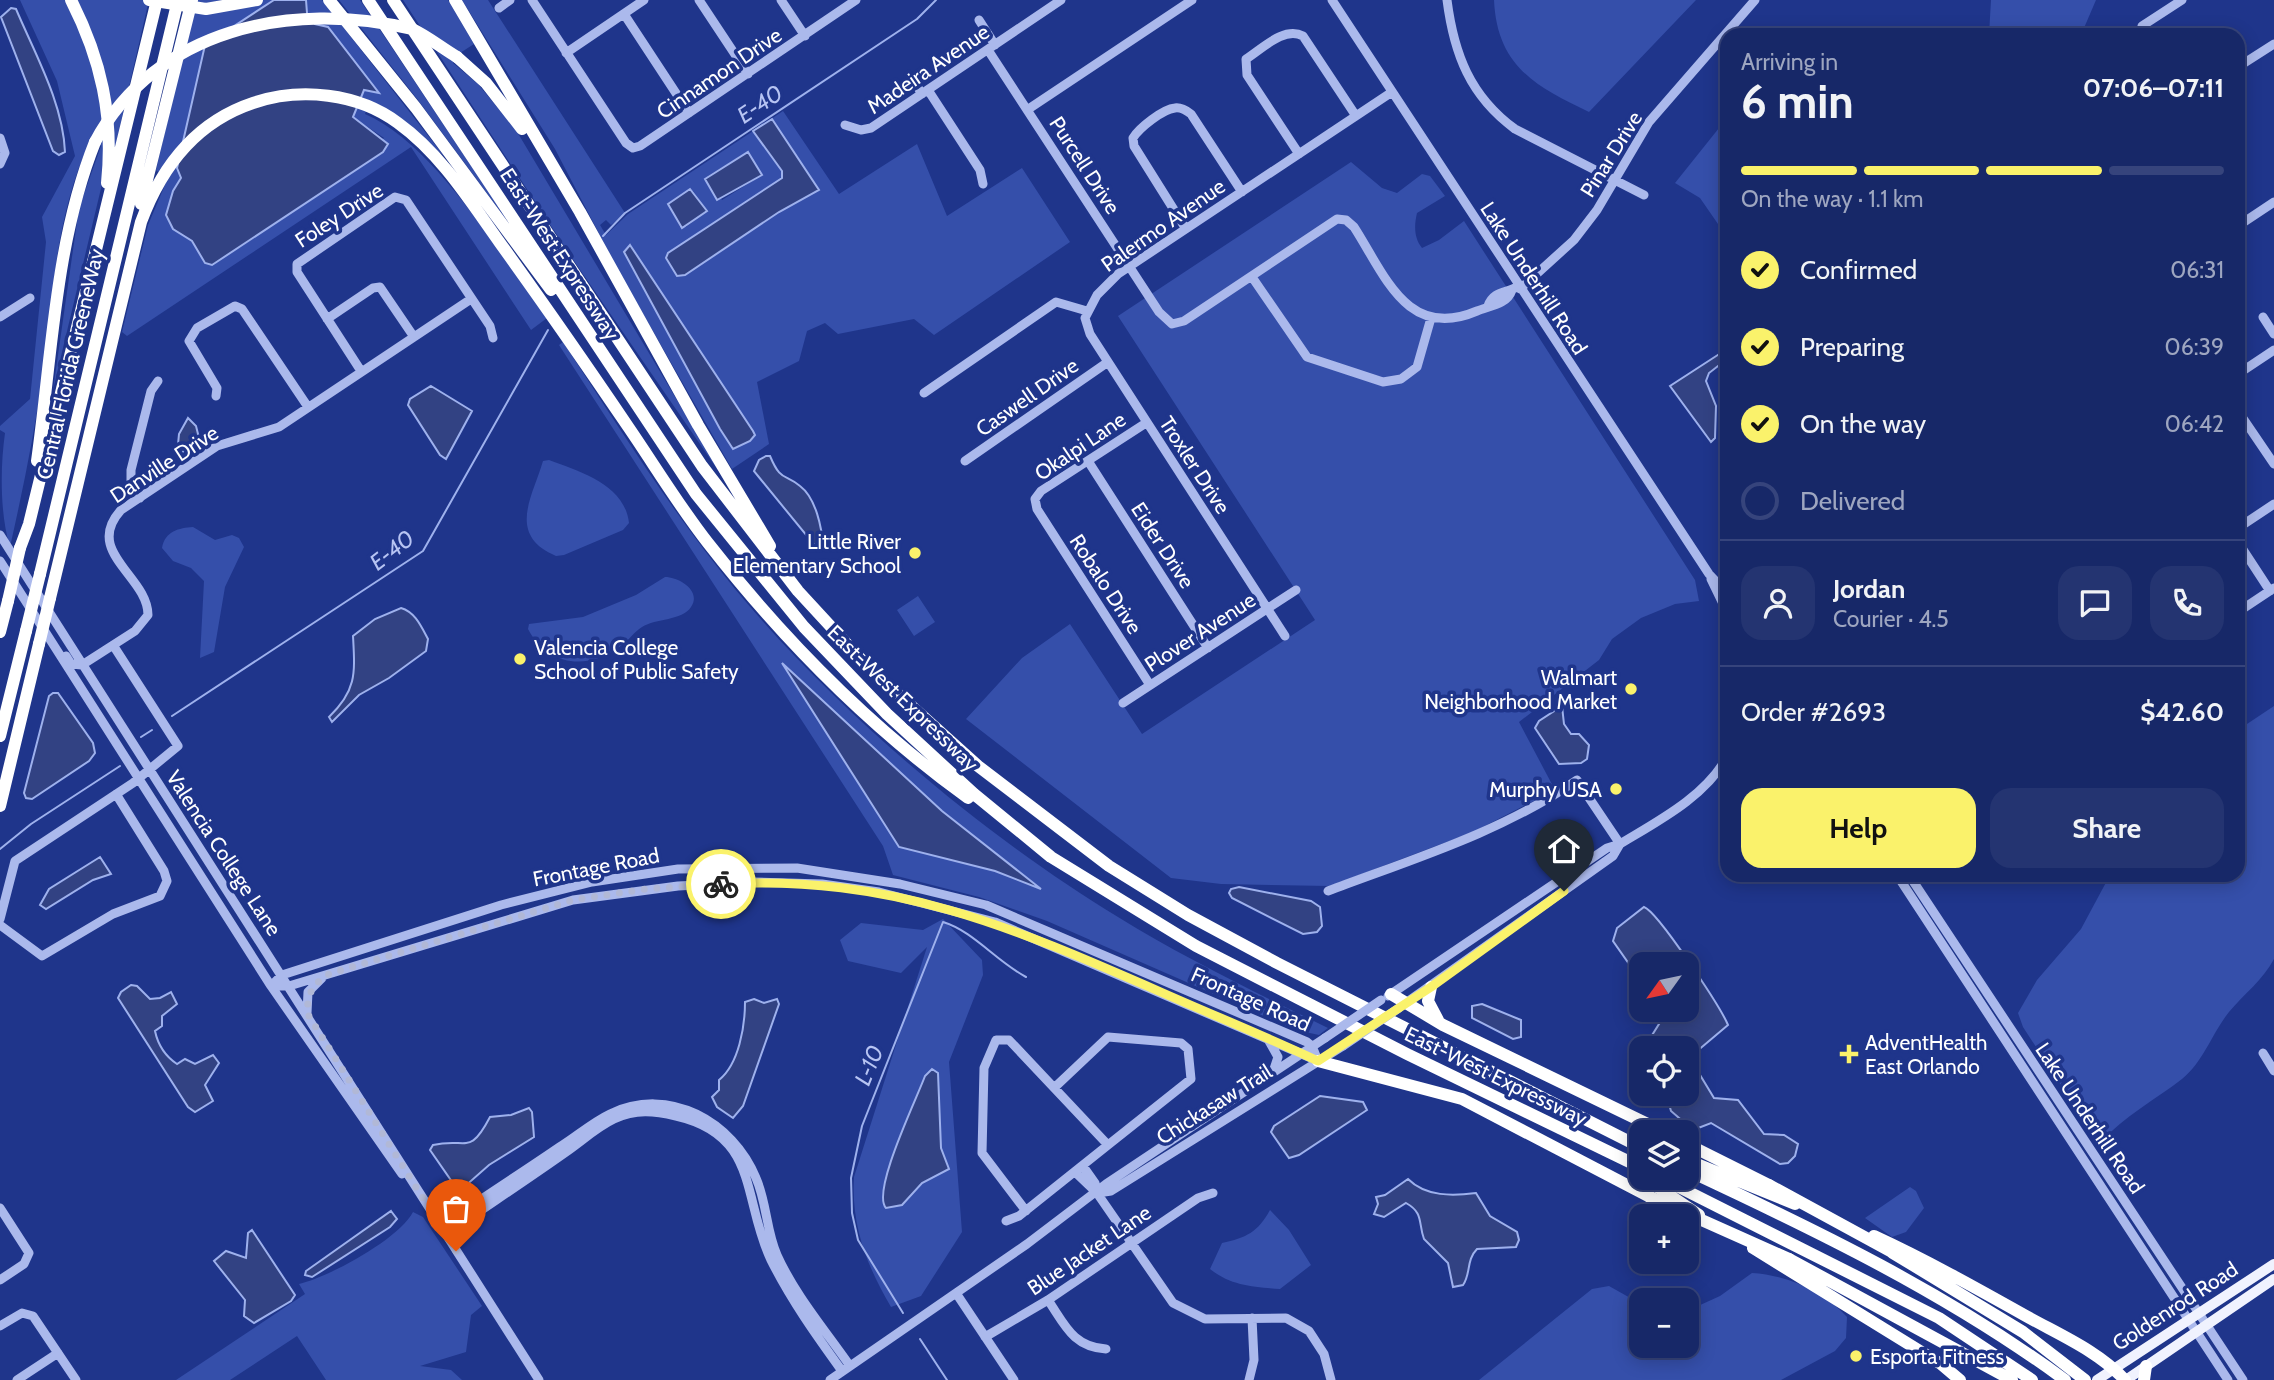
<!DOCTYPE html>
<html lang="en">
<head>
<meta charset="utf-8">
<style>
	body { margin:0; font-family:Cabin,sans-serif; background:#243471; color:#f1f3f6; height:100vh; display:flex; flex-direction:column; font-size:26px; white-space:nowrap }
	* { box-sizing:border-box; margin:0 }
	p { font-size:23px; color:#9ea6c0 }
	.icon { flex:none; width:38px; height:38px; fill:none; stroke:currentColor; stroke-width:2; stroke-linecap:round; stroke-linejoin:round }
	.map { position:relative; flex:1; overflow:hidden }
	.side { position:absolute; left:1720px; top:28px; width:525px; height:854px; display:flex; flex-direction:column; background:#172868; border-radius:21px; box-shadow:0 4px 18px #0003,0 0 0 2px #36447c }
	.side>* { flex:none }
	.needle { width:46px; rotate:237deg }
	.tools { position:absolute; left:1629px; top:952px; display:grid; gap:14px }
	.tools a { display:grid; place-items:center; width:70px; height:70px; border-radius:14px; background:#172868; box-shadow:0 4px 18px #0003,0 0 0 2px #36447c; font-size:35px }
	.pin { position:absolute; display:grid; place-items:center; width:60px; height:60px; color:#fff; margin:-72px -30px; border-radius:50% 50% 50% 0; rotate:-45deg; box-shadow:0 0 7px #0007 }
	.pin .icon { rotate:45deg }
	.courier { position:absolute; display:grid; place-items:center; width:70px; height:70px; margin:-35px; border:5px solid #faf26b; border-radius:50%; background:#fff; color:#222; box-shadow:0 2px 9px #0007 }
	.head em { font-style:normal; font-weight:700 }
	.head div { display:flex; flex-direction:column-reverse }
	.head { display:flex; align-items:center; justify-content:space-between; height:119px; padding:0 21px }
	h1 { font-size:46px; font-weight:700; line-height:52px }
	.bar { display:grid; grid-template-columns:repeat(4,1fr); gap:10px 7px; align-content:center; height:84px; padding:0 21px }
	.bar i { height:9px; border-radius:5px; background:#36447c }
	.bar .on { background:#faf26b }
	.bar p { grid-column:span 4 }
	.line { display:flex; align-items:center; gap:18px; padding:0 21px; border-top:2px solid #36447c }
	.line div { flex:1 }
	.round { display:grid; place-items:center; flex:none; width:74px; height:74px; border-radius:21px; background:#243471 }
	ol { padding:0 21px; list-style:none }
	li { display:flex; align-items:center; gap:21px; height:77px }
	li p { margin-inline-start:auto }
	li .icon { padding:7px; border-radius:50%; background:#faf26b; color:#111; stroke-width:4 }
	li:last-child { color:#9ea6c0 }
	li i { width:38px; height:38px; border:4px solid #36447c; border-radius:50% }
	.primary-button { display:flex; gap:14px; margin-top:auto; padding:14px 21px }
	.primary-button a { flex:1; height:80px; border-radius:21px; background:#faf26b; color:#111; font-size:28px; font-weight:700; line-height:80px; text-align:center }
	.primary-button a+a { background:#243471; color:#f1f3f6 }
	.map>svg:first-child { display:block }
	.green { fill:#354faa; fill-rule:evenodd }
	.water { fill:#324283; stroke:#9eb1ed; stroke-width:2 }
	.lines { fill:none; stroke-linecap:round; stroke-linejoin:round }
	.stream { stroke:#9eb1ed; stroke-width:2 }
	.minor { stroke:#abb9ec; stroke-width:9 }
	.major { stroke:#f0f2fe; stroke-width:10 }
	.highway { stroke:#fff; stroke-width:12 }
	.minor-bridge { stroke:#abb9ec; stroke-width:9 }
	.highway-bridge { stroke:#fff; stroke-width:12 }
	.done { stroke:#b1b8d6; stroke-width:7; stroke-dasharray:0 12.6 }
	.route { stroke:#faf26b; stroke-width:9 }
	.poi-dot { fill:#faf26b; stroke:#1f358b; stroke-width:2.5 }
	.labels { text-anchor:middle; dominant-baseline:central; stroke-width:7; stroke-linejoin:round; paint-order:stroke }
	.street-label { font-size:21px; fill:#fff; stroke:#1f358b }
	.poi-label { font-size:21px; fill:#fff; stroke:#1f358b; text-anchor:end }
	.water-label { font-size:23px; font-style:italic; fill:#b7c4f3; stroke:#1f358b }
</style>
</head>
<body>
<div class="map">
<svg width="2274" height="1380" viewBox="0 0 2274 1380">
	<rect width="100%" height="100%" fill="#1f358b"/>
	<path class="green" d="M20,0H68L82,28L105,110L103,180L53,390L79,208L101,146L90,141C56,214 53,294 43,372C35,431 23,489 10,547C0,515 0,468 5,433L0,430V426L30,399L46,242L42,217L75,156L57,81Z
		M74,0H149L114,152L113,126Z
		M196,0H274L205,46L177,168L181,178L173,191V229L192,241L205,263L384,138L353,117L364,90L378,93L307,13L306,0H322L444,156L397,115L369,102L365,114C435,144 500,255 547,318L531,330L411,147L127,336L122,332L148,225L167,180L156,170Z
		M339,0H360L514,230L418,100Z
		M403,0H448L474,44L460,53L453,63L478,84L516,130L724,479L576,264Z
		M462,0H488L625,213L611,225L606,220L600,225L606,235L628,214L783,111L839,194L917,144L947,216L1022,168L1070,242L934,335L914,319L838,334L825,323L807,331L799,361L757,382L769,444L732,469L619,272L555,149ZM754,132L819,190L779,212L685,275L782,178V171ZM747,152L762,175L722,200L708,176ZM693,191L707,211L686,227H680L668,204ZM630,245L753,431L755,435L733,449L720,429L624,252Z
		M1494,0H1696L1589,112C1536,87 1497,66 1494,0Z
		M1991,0H2096L2081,35H1989Z
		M1727,118V237L1700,198L1675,183Z
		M1351,162L1382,188L1397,193L1422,174L1430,176L1445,196L1417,213C1414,226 1414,238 1422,248L1439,240L1464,221L1695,580L1699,601L1675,604L1641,618L1612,639L1599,660L1519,722L1555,790L1473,832L1330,886L1221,884L1171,878L966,719L1022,658L1070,624L1142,734L1315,620L1118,316Z
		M563,342C618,426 671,511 735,589C836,711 983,835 1118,917C1186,959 1257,993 1328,1028L1319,1035L1296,1030L1047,921L979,897L893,875L883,846L559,345ZM785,666L942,811L1039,887L995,871L900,847Z
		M549,460C581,472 625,485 629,523L623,530L564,555L556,556C506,535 533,496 543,461Z
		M193,527L215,540L232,535L239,538L244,547L225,587L214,652L200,658L204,581L191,568L173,561L162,548C165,531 179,528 193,527Z
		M665,577C679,577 702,591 691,607C682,621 656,618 642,627C634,632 629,640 622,645C589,671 548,667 528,629L529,624L583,617L636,595Z
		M918,596L935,622L914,636L897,610Z
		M2274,706V959C2263,980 2244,994 2229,1012C2212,1033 2204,1061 2182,1079C2155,1100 2124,1116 2101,1142L2097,1141L2023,1027L2018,1013L2037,980L2081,929L2110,875H2238V730Z
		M943,919L982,960L983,975L949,1062L962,1232L921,1296L891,1307C867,1266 851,1226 854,1177L927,947L901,973L848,961L840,940L861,923L923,930Z
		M1910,1187L1916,1191L1924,1208L1906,1232L1892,1237L1865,1218Z
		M1270,1210L1289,1230L1311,1265L1280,1289C1254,1287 1231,1286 1210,1269L1222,1243C1246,1238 1258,1232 1270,1210Z
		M413,1212L423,1217L482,1306L471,1315L466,1352L420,1366L451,1370L462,1380H326L297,1336L230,1380H176L305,1294L299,1284C329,1277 399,1239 413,1212Z
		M1752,1273C1786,1275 1824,1291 1847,1317L1846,1338L1835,1351L1781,1380H1479L1592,1289L1609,1286L1641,1304L1642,1346H1687V1311L1720,1296Z"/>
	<path class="water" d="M274,0H306L307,13L315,24L328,27L379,93L364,90L353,117L388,144L383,152L212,265L205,263L192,241L173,229L166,215L173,191L181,178L177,168L205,45Z
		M11,8L16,9C35,54 63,103 65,152L59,155L53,151L1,17Z
		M772,119L819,190L779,212L685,275L677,276L666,258L668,253L782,178V171L753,131Z
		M748,152L762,175L717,200L705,179Z
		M690,189L707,211L682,228L668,204Z
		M630,245L753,431L755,435L750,441L733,449L720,429L624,252Z
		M1727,349V359L1709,373L1706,381L1716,406L1715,438L1711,442L1670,386Z
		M431,386L472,411L446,459L440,455L408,405L410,399Z
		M188,418L196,426L200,442L177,455L179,434Z
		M766,456H770C781,482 784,473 800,486C816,498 822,528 823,547H816L758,476L754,471L759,460Z
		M401,608C415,612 421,626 428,639L426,651L389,678L359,695L332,722L329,717C357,690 355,673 353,636L375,619Z
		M782,663L942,811L1041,889L995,871L899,847Z
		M53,693H58L93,743L95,753L89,761L32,799L26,798L24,793L49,696Z
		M1562,706L1564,724L1571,734H1579L1589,745L1587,759L1581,763L1559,764L1535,728L1539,721Z
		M100,857L111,874L93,880L46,909L40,905L49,889Z
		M1239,887L1311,901L1320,907L1322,926L1317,932L1303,934L1232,898L1229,893L1231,889Z
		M1644,907C1658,912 1721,1008 1728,1025L1696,1052L1694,1065L1714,1098L1738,1100L1764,1134L1784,1135L1798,1144L1795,1156L1788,1163L1780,1164L1711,1123L1693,1130L1671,1111L1666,1094H1687V1048H1644L1664,1016L1662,1010H1687V964H1642L1641,981L1613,941L1617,928Z
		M131,985L137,986L150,999L160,998L171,992L177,1004L162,1016V1026L155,1031C158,1045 165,1056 177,1064L185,1059L195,1064L213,1055L219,1063L205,1085L213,1101L195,1112L188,1107L118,998L121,992Z
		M754,999L764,1003L777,999L779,1004L743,1106L733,1118L717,1107L712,1097L719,1090V1080C739,1064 745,1026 745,1002Z
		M1482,1004L1521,1020V1037L1513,1039L1472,1018V1006Z
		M932,1069L938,1073L941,1148L949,1169L922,1183L902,1205L886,1208C871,1192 917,1098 925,1076Z
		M1320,1096L1363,1102L1367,1110L1299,1155L1289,1158L1271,1132L1274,1126Z
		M529,1108L532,1112L534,1137L489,1165L463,1188L455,1186L430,1150L433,1145C467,1137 469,1157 490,1117L511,1115Z
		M1408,1179C1426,1197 1453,1196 1476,1193L1490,1216L1517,1232L1519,1240L1516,1247L1477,1249C1466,1260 1471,1274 1463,1285L1453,1287L1448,1263L1424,1239C1418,1223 1424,1213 1406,1203L1384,1217L1374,1214L1378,1204L1376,1197L1385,1195Z
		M391,1211L397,1219L390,1227L312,1277L305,1275L306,1271Z
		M252,1230L295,1295L291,1301L254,1323L244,1316L245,1300L214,1261L226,1251L246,1258L248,1233Z"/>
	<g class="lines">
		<path class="stream" d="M603,236L625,213L917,19L936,0
			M172,716L423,551L548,330
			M141,737L152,730
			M0,849L31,824L120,766
			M903,1313L858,1240L852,1213L851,1178L862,1126L943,922C973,931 996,961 1026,977
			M920,1339L947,1380"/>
		<path class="minor" d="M532,0L626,143L633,148L640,146L856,0
			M699,0L748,74
			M781,0L805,36
			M1332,0L1709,574L1727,593
			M1447,0C1454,54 1470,96 1515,129L1644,195
			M499,8L510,0
			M624,14L689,113
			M979,20L995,45
			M2142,26L2182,0
			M988,50L1159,312L1172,324L1184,321L1337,219L1346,220L1354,227C1385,275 1407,341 1477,311C1489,306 1507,305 1512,290
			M566,53L644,0
			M2238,67L2274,44
			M911,77L922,94
			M928,90L980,170L983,184
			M1027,110L1192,0
			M845,125L861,130L871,128L1061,0
			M0,138L5,153L0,164
			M1299,154L1247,75L1246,59C1262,49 1284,26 1303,36L1356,116
			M2238,226L2274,202
			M1186,229L1134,146L1133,138C1139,128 1163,109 1175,108C1181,107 1187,111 1191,114L1242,192
			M1252,277L1307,357L1383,382L1401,379L1417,367L1431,318
			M1520,289L1574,240L1597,210L1649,122L1755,0
			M1488,306C1493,291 1506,293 1517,287
			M0,317L30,298
			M2263,317L2274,334
			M327,319L373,288L380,287L414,337
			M361,371L297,272V264L395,197L406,200L490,326L493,338
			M2238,374L2274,350
			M924,393L1056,302L1087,311
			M216,396L217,388L189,341L197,328L235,306L242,309L308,407
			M2238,411L2274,464
			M1146,423L1041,491L1035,499L1037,509L1150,685
			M965,461L1108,362
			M1088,461L1208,648
			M140,498L131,482V470L151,391L158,381
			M2238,528L2274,504
			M0,535L539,1380
			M2238,542L2270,591
			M0,561L271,986L402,1174
			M1711,579L1727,612
			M2238,612L2274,588
			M1285,636L1090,334L1085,318L1097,295L1118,274L1392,92
			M66,656L71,664L82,665L135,631L148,615C148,576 83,552 121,510L217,446L279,427L471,299
			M1123,703L1296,590
			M1897,875L2228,1380
			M1909,875L2243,1380
			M1328,891C1413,859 1502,832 1577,780L1620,844
			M0,919L15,861L133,783L178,746L113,645
			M0,925L42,956L113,914L160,896L167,881L164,871L116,794
			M271,986L282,975L501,905L592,882L678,869L797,868L900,884L986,905L1307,1042L1312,1046L1318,1061
			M271,986H289L573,900L678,886L755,882L822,884L879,892L995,922L1318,1061
			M1388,996L1607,848L1620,844C1658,821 1705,797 1727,757
			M1403,1005L1613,856L1620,844
			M307,1013L308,992L322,978
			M1269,1041L1278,1057L1273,1072
			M2263,1053L2274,1071
			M1083,1166L1095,1183L1097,1193
			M1075,1172L1097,1193L1173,1303L1205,1319L1286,1318L1309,1331L1324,1354L1331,1380
			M1098,1193L1111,1191L1343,1046
			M0,1208L29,1253L24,1264L0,1280
			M1026,1211L982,1153L984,1068L996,1040H1009L1108,1145L1191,1079L1188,1049L1181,1043L1108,1037L1054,1088
			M1006,1221L1019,1216L1108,1145
			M445,1230L461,1224C496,1200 532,1176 566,1152C582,1141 597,1127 614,1119C636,1109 654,1111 676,1116C760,1135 742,1200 771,1260C791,1300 816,1335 842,1371
			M443,1231L455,1217C490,1193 526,1170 561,1146C577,1136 593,1122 610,1114C669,1085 733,1122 756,1178C767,1203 766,1230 777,1255C795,1295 825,1330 850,1366
			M956,1293L1014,1380
			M1048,1300C1065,1325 1073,1347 1106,1349
			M0,1326L22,1313L33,1316L76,1380
			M985,1337L1048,1300L1198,1198L1213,1193
			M17,1380L58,1353
			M830,1380L1027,1244L1106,1184L1325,1038
			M1249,1380L1254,1360L1252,1318"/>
		<path class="major" d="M2097,1380L2274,1264
			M2126,1380L2274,1279"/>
		<path class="highway" d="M71,0C101,59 114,116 107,183
			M329,0L416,108L551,290
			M368,0L696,494L804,627L887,714L974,794L1051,857L1196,946L1407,1054L1642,1168
			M393,0L702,466L798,591L869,668L978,766L1109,866L1188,915L1277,963L1642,1148
			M455,0L580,212L698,425L770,546
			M457,57L486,83L522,129
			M141,204L192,0
			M37,461C52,355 55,242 95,142
			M20,548L29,524L157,0
			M40,574L178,0
			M50,598L141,222C161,168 196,122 253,103C300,87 358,93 398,123C441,154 470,201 500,243C544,304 587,366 629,428C655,466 679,506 708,543C782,638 870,727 968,798
			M0,632L8,601
			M0,736L26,631
			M0,806L39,644
			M1431,987L1428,1001L1438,1020
			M1391,994L1443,1025L1664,1132
			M1318,1061L1462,1099L1650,1197
			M1687,1144L1769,1185
			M1687,1160L1795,1204
			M1687,1170C1818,1231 1948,1294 2065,1380
			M1644,1178L1699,1215
			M1661,1178L1939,1318L2032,1380
			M1874,1236C1926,1260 1976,1288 2026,1316C2060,1335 2098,1351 2125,1380
			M1753,1248L1941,1364L1960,1380
			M1893,1253L2023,1332L2085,1380
			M1789,1259L2012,1380
			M2144,1380L2146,1366"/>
		<path class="minor-bridge" d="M1325,1038L1381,1000
			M1343,1046L1399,1008"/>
		<path class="highway-bridge" d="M149,0L206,9L257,0
			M95,142C156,29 291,0 412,29C427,36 442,48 457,57
			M8,601L20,548
			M26,631L40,574
			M39,644L50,598
			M1769,1185L1892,1252
			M1650,1197L1789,1259"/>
	</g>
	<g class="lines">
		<path class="done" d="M456,1251L307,1013C308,992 312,985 329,974L573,900L646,889L721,884"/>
		<path class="route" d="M721,884C893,875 1010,926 1163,993C1215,1016 1267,1037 1318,1061L1431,987L1564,891"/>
	</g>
	<g class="poi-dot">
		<circle cx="915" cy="553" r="7"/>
		<circle cx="520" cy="659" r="7"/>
		<circle cx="1631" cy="689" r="7"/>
		<circle cx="1616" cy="789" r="7"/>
		<path d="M1845.5 1043.5h7v7h7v7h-7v7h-7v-7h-7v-7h7z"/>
		<circle cx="1856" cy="1356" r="7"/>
	</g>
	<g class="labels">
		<g class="street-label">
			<text transform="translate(928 69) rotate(-34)">Madeira Avenue</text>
			<text transform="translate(719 73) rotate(-34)">Cinnamon Drive</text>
			<text transform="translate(1611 154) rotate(-58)">Pinar Drive</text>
			<text transform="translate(1085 165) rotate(57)">Purcell Drive</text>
			<text transform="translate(339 215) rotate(-33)">Foley Drive</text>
			<text transform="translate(1163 225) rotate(-35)">Palermo Avenue</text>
			<text transform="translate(560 254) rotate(57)">East-West Expressway</text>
			<text transform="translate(1534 278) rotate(57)">Lake Underhill Road</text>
			<text transform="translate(70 364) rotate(-77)">Central Florida GreeneWay</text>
			<text transform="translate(1027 397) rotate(-35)">Caswell Drive</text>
			<text transform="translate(1080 446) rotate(-34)">Okalpi Lane</text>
			<text transform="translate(164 464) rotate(-33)">Danville Drive</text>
			<text transform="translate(1195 465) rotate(57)">Troxler Drive</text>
			<text transform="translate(1163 545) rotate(57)">Eider Drive</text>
			<text transform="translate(1106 584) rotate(57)">Robalo Drive</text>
			<text transform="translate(1200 632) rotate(-33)">Plover Avenue</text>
			<text transform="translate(903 698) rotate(44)">East-West Expressway</text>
			<text transform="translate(224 853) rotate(57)">Valencia College Lane</text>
			<text transform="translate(596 867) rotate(-11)">Frontage Road</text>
			<text transform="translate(1251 999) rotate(24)">Frontage Road</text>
			<text transform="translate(1496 1076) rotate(26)">East-West Expressway</text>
			<text transform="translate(1214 1104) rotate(-32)">Chickasaw Trail</text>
			<text transform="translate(2090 1118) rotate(56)">Lake Underhill Road</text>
			<text transform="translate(1089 1250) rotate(-34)">Blue Jacket Lane</text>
			<text transform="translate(2175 1306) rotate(-33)">Goldenrod Road</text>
		</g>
		<g class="poi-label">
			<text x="901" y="541">Little River<tspan x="901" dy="24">Elementary School</tspan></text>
			<text x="534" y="647" text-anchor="start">Valencia College<tspan x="534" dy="24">School of Public Safety</tspan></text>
			<text x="1617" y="677">Walmart<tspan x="1617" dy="24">Neighborhood Market</tspan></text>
			<text x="1602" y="789">Murphy USA</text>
			<text x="1865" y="1042" text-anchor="start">AdventHealth<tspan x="1865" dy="24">East Orlando</tspan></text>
			<text x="1870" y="1356" text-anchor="start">Esporta Fitness</text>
		</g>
		<g class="water-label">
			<text transform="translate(760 104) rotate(-34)">E-40</text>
			<text transform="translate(392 550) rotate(-38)">E-40</text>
			<text transform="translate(869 1065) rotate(-68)">L-10</text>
		</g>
	</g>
</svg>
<div class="tools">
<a><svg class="needle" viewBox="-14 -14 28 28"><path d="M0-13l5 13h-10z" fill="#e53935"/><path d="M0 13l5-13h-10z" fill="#9ea6c0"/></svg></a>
<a><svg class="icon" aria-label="locate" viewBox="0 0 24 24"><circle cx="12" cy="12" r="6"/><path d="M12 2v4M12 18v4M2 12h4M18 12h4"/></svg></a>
<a><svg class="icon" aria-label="layers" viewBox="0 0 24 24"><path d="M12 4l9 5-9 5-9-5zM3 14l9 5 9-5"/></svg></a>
<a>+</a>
<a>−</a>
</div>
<div class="pin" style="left:456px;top:1251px;background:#ea580c"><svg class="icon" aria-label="bag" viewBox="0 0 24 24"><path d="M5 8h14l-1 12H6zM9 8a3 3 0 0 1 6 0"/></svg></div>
<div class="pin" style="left:1564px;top:891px;background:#1f2937"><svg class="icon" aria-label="home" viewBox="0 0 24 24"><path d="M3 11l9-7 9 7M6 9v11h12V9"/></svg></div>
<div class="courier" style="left:721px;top:884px"><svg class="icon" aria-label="bike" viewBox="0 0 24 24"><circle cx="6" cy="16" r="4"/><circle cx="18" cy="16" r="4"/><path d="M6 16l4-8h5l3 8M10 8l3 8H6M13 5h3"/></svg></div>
<section class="side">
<div class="head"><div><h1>6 min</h1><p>Arriving in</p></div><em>07:06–07:11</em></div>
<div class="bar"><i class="on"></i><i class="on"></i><i class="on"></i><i></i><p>On the way · 1.1 km</p></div>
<ol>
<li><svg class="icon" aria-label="check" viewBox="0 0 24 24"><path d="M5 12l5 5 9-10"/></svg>Confirmed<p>06:31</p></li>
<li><svg class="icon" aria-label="check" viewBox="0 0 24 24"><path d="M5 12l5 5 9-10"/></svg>Preparing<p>06:39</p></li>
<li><svg class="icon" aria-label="check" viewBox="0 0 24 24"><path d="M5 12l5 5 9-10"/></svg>On the way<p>06:42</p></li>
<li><i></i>Delivered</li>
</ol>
<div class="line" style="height:126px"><a class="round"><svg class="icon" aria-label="person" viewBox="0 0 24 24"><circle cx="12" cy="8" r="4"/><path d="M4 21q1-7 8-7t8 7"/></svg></a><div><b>Jordan</b><p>Courier · 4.5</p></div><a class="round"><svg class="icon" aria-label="chat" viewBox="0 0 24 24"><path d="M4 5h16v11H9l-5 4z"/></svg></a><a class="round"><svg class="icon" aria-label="phone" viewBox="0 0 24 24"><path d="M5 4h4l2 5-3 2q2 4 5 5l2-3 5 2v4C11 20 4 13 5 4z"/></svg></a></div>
<div class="line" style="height:91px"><div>Order #2693</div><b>$42.60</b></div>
<div class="primary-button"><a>Help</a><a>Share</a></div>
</section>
</div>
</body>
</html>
